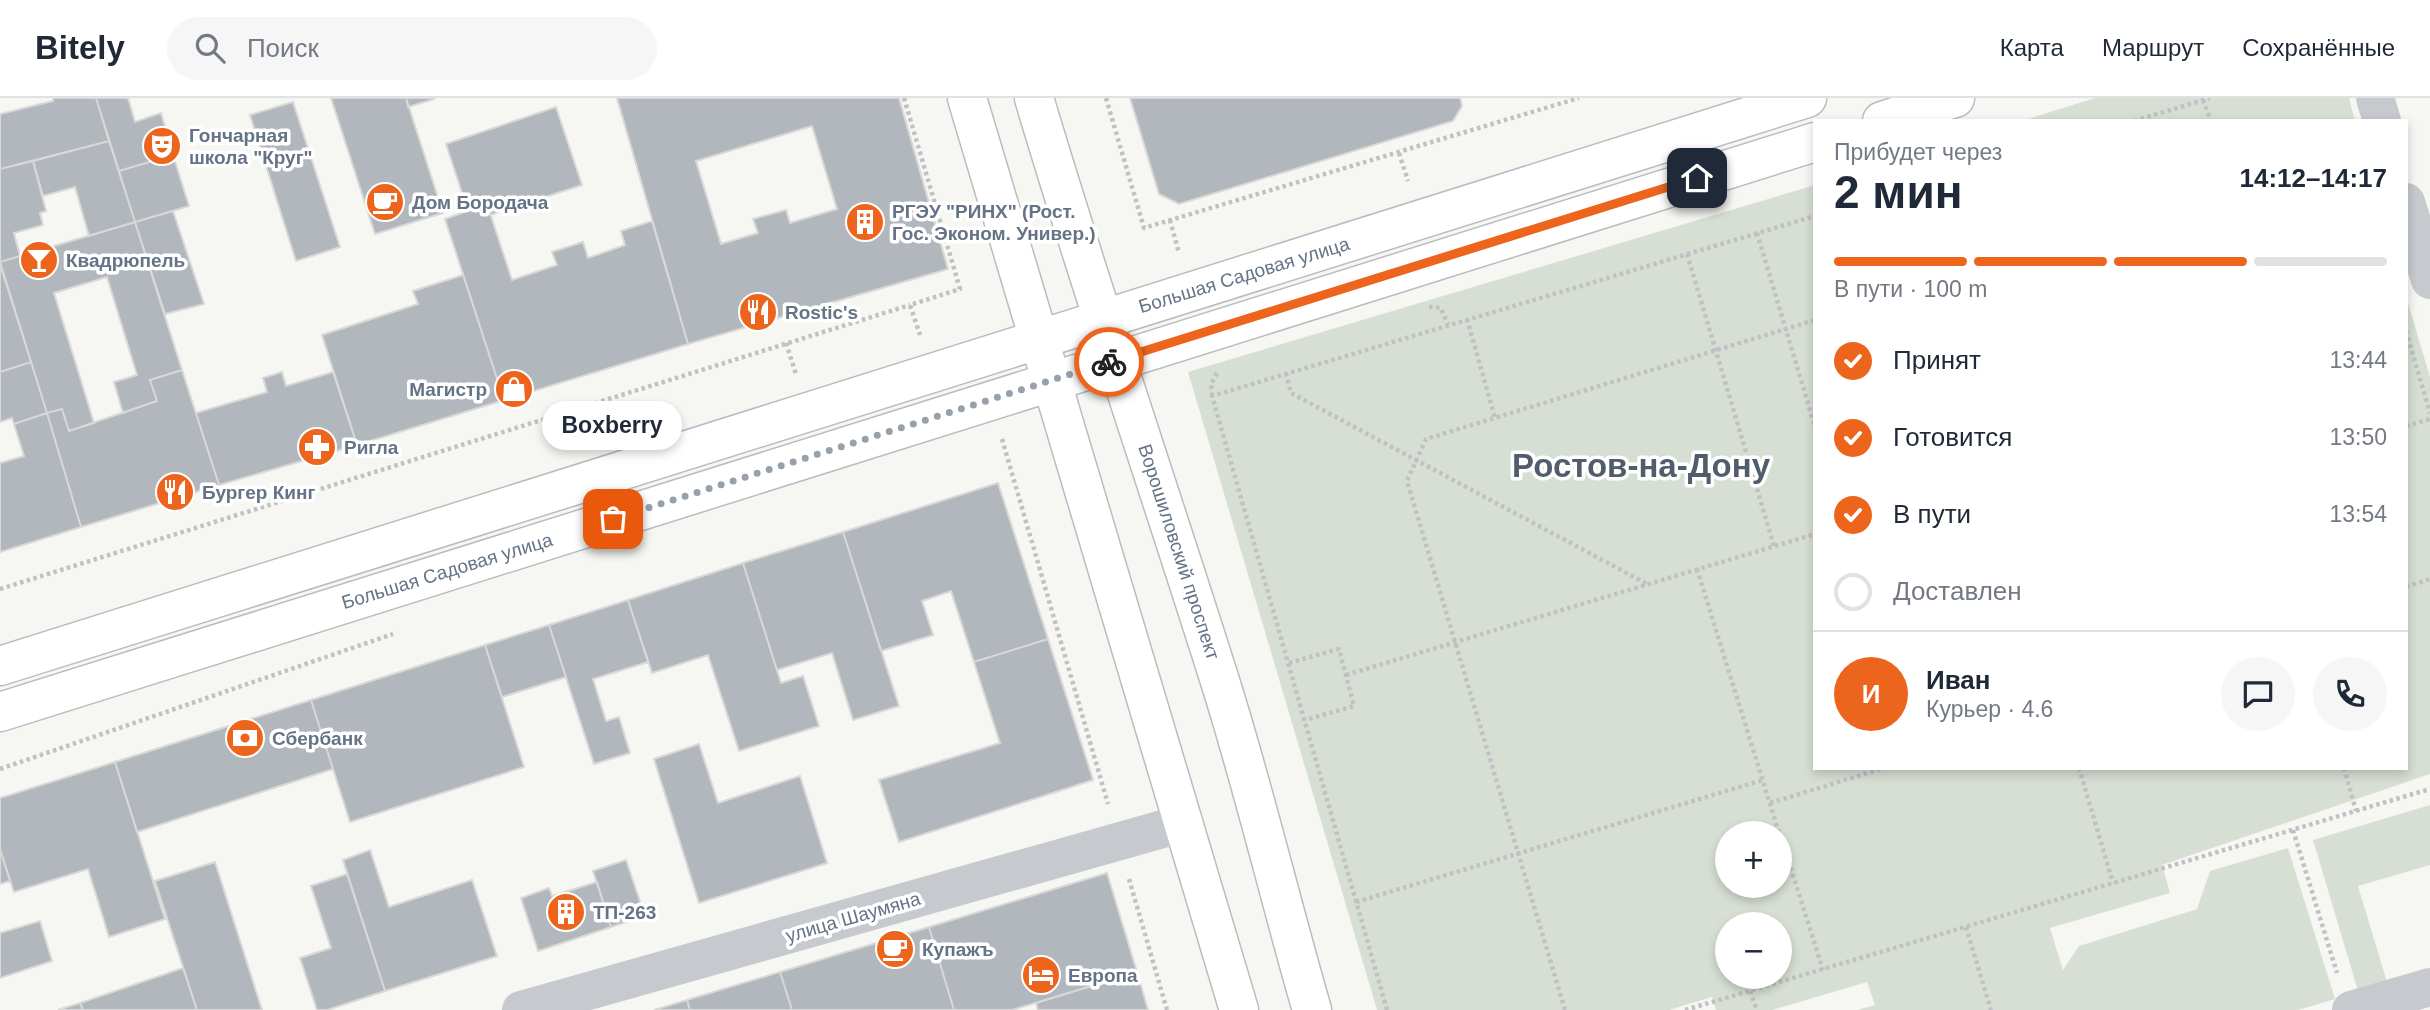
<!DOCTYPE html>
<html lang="ru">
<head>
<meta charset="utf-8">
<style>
	body { margin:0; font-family:Arial,sans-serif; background:#f6f6f7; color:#1f2937; height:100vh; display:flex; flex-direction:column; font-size:26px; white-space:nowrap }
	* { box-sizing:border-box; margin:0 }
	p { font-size:23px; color:#747a83 }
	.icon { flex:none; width:38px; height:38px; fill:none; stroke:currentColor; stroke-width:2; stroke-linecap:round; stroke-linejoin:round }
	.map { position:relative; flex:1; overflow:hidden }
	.details { position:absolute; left:1813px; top:21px; width:595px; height:651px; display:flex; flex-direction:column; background:#fff; border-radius:0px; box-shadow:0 4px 10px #0003 }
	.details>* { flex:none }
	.buttons { position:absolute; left:1715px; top:723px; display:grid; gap:14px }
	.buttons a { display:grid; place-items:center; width:77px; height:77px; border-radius:50%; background:#fff; box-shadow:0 4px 10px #0003; font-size:35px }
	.pin { position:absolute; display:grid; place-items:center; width:60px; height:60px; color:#fff; margin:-30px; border-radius:14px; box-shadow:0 4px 10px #0006 }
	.courier { position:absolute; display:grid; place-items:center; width:70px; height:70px; margin:-35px; border:5px solid #ed651c; border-radius:50%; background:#fff; color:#222; box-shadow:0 2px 9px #0007 }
	.bubble { position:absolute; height:49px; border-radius:24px; background:#fff; box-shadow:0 4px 10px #0003; font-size:23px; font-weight:700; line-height:49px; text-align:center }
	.overview em { font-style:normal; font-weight:700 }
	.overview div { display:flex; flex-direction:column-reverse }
	.overview { display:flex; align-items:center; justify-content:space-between; height:119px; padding:0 21px }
	h1 { font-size:46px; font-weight:700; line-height:52px }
	.bar { display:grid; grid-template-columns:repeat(4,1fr); gap:10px 7px; align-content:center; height:84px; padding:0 21px }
	.bar i { height:9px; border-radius:5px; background:#e0e1e3 }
	.bar .active { background:#ed651c }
	.bar p { grid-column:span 4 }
	.line { display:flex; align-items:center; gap:18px; padding:0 21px; border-top:2px solid #e0e1e3 }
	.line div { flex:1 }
	.round { display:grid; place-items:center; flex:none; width:74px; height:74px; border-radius:37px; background:#f6f6f7 }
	ol { padding:0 21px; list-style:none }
	li { display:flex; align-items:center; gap:21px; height:77px }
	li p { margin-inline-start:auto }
	li .icon { padding:7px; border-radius:50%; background:#ed651c; color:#fff; stroke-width:4 }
	li:last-child { color:#747a83 }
	li i { width:38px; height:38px; border:4px solid #e0e1e3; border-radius:50% }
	header { display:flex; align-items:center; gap:42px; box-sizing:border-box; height:98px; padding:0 35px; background:#fff; border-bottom:2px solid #e0e1e3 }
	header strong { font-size:33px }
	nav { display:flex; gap:38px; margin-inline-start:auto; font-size:24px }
	.search { width:490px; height:63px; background:#f6f6f7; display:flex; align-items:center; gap:18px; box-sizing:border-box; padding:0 24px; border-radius:38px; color:#747a83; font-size:26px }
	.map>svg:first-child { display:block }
	.green { fill:#d7dfd4; fill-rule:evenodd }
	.building { fill:#b1b7bd; stroke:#d8d8d6; stroke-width:2; fill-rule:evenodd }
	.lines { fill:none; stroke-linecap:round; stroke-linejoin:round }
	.major-casing { stroke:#b9bcc0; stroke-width:41 }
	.path { stroke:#c0c1c4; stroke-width:4.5; stroke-dasharray:3.5 3.5; stroke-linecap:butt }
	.minor { stroke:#c6c9cd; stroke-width:38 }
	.major { stroke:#fff; stroke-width:38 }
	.done { stroke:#97a1ac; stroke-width:7; stroke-dasharray:0 12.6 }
	.route { stroke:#ed651c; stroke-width:9 }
	.labels { text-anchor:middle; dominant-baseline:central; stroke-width:7; stroke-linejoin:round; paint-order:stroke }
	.poi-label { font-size:19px; font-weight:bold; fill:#647386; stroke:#fff; text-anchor:start }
	.street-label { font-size:19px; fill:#647386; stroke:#fff }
	.town-label { font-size:33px; font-weight:bold; fill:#525d6b; stroke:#fff }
</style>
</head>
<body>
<header>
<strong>Bitely</strong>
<div class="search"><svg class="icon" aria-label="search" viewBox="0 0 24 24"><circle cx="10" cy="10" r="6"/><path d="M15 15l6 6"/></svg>Поиск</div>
<nav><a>Карта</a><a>Маршрут</a><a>Сохранённые</a></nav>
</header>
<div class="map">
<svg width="2430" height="912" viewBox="0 0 2430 912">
	<rect width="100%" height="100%" fill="#f6f7f3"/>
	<path class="green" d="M2095,0H2349L2355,23H2022Z
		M1815,87V670H2406V198L2430,279V676L2162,767L2170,795L2050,830L2063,872L2079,848L2197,811L2210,773L2288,750L2335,901L2298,912H1857L1875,907L1867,884L1772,912H1716L1712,899L1669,912H1377L1188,274ZM1780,735V788H1727V735ZM1727,826H1780V878H1727Z
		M2430,707V767L2358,788L2390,894L2361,903L2313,742Z"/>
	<path class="building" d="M53,0H96L109,43L0,71V16L53,3Z
		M96,0H128L135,24L161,15L173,57L119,73Z
		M331,0H406L443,115L375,136Z
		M406,0H433L434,1L408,9Z
		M617,0H899L948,171L688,246ZM812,28L837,111L790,125L786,112L753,121L758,135L721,146L696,63Z
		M1130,0H1460L1462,8L1453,23L1179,106L1159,96Z
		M293,4L340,149L296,163L250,17Z
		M556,9L582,87L490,117L487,106L468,113L446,46Z
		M109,43L135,124L89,138L75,89L43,98L33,63Z
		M173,57L189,108L135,124L119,73Z
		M33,63L46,113L40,115L43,127L14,135L20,158L0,164V71Z
		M487,106L512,182L557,167L552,154L583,144L588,160L625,147L621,133L652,123L688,246L504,302L445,121Z
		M173,113L204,206L165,216L135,124Z
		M135,124L182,272L150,282L157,303L123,315L114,284L137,277L107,179L54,195L94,325L69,333L62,311L47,315L0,164Z
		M0,166L31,264L0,274Z
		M463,177L504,302L357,347L322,237L418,206L413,193Z
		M31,264L47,315L14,326L12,320L0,324V274Z
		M182,272L219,387L81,429L47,315L62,311L69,333L157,303L150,282Z
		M282,274L286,288L333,274L357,347L219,387L196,315L267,294L263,280Z
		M47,315L81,429L0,454V365L24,358L14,326Z
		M998,385L1048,541L974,564L951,493L922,503L933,537L881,553L843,434Z
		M843,434L899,608L853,622L832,555L777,572L743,465Z
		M743,465L781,585L803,578L819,628L739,653L708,557L652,575L628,502Z
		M628,502L648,564L593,581L606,623L619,619L630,655L594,666L549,527Z
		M549,527L566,579L502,599L485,547Z
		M1048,541L1093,682L899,744L879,682L1000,645L974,564Z
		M485,547L524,669L350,724L311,602Z
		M311,602L333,671L137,734L115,664Z
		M699,646L718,705L800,678L827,765L699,805L654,661Z
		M115,664L165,821L109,839L88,771L14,794L0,751V700Z
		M0,751L10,783L0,786Z
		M370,752L389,809L472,782L497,858L385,893L343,762Z
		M626,762L645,818L611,829L593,773Z
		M215,764L262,912H197L155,783Z
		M1107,775L1137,874L1012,912H954L929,829Z
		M347,776L385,893L327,912H317L300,860L331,850L311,788Z
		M597,784L611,829L538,853L521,800L549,790L552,798Z
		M40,823L52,863L0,880V835Z
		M929,829L954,912H792L780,874Z
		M183,870L197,912H83L80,905Z
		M780,874L792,912H690L687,902Z
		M1137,874L1148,912H1038L1036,905Z
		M687,902L690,912H654Z
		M80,905L83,912H58Z"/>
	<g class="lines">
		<defs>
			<path id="major" d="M967,0L1239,912
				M1034,0C1092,195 1158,387 1219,580C1254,690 1280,802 1312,912
				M1882,23L1955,0
				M0,568L1807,0
				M0,614L1815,44"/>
		</defs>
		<use href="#major" class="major-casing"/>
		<path class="path" d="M904,0L960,191L910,207L920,237
			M1106,0L1144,130L1579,0
			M2203,2L2211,23
			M2134,23L2210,0
			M1399,55L1408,83
			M1170,122L1179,155
			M1757,135L1815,329
			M1687,156L1774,448
			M1429,209L1441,210L1448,227
			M1467,221L1495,320
			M2406,233L2430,315
			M786,245L796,276
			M1286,275L1291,295L1647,486
			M1212,298L1211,286L1217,275
			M2406,328L2430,321
			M1002,341L1108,706
			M1697,471L1779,735
			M2406,489L2430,481
			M0,491L910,207
			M1289,565L1339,551L1354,608L1305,622
			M1346,577L1815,436
			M2079,670L2113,785
			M2344,670L2356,713
			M0,671L393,536
			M1770,705L1884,670
			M2293,732L2337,875
			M1780,736L1823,872
			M1129,781L1167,912
			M1356,804L1763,682
			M1966,829L1991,912
			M1750,893L1757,912
			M1387,912L1212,298L1815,118
			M1565,912L1407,383L1426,341L1815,222
			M1685,912L2430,691"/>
		<path class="minor" d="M2375,0L2382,23
			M2406,104L2430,182
			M521,912L1184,725
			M2351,912L2430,889"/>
		<use href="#major" class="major"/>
	</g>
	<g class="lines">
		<path class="done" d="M613,421L1109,264"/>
		<path class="route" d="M1109,264L1697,80"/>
	</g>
	<defs>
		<symbol id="theatre-disc" viewBox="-11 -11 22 22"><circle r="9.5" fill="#ed651c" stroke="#fff"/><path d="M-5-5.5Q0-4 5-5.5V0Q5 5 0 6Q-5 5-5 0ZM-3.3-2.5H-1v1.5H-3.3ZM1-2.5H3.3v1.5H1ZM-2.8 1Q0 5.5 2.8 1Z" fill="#fff"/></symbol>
		<symbol id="cafe-disc" viewBox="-11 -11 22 22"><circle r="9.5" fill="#ed651c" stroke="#fff"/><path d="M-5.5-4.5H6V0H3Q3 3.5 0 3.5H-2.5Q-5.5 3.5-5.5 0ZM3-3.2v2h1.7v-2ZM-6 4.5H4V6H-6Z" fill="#fff"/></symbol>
		<symbol id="building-disc" viewBox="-11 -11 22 22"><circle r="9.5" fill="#ed651c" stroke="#fff"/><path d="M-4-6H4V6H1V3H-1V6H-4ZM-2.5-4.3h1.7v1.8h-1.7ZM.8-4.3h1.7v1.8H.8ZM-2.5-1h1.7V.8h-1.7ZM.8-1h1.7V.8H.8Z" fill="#fff"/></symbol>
		<symbol id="bar-disc" viewBox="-11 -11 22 22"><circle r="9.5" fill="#ed651c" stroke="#fff"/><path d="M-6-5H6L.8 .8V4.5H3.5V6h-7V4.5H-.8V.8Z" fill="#fff"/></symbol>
		<symbol id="restaurant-disc" viewBox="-11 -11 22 22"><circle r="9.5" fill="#ed651c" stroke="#fff"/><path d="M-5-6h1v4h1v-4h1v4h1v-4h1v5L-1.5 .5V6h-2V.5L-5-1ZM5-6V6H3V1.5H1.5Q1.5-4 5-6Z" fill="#fff"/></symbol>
		<symbol id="shop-disc" viewBox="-11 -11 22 22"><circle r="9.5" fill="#ed651c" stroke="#fff"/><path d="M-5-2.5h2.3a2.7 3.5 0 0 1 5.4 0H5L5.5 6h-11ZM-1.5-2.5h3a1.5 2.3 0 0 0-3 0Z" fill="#fff"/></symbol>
		<symbol id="pharmacy-disc" viewBox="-11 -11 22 22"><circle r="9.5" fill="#ed651c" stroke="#fff"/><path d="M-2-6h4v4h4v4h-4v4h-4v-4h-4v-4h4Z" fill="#fff"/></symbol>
		<symbol id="bank-disc" viewBox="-11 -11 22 22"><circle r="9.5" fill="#ed651c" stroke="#fff"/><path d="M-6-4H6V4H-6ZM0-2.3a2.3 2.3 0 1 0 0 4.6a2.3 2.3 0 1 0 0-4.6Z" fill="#fff"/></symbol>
		<symbol id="hotel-disc" viewBox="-11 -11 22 22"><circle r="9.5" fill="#ed651c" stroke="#fff"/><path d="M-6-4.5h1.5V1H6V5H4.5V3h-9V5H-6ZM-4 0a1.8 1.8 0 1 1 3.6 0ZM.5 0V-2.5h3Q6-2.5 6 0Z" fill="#fff"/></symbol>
	</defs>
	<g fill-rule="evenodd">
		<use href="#theatre-disc" x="140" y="26" width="44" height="44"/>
		<use href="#cafe-disc" x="363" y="82" width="44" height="44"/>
		<use href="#building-disc" x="843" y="102" width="44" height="44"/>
		<use href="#bar-disc" x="17" y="140" width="44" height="44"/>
		<use href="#restaurant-disc" x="736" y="192" width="44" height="44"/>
		<use href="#shop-disc" x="492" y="269" width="44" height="44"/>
		<use href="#pharmacy-disc" x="295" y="327" width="44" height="44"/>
		<use href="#restaurant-disc" x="153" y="372" width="44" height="44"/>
		<use href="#bank-disc" x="223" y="618" width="44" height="44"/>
		<use href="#building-disc" x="544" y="792" width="44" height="44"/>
		<use href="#cafe-disc" x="873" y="829" width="44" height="44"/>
		<use href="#hotel-disc" x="1019" y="855" width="44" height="44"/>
	</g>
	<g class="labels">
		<g class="poi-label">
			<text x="189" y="37">Гончарная<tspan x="189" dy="22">школа "Круг"</tspan></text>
			<text x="412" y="104">Дом Бородача</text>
			<text x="892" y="113">РГЭУ "РИНХ" (Рост.<tspan x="892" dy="22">Гос. Эконом. Универ.)</tspan></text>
			<text x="66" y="162">Квадрюпель</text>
			<text x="785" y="214">Rostic's</text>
			<text x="487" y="291" text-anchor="end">Магистр</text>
			<text x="344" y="349">Ригла</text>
			<text x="202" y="394">Бургер Кинг</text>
			<text x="272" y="640">Сбербанк</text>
			<text x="593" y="814">ТП-263</text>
			<text x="922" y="851">Купажъ</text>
			<text x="1068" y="877">Европа</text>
		</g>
		<g class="street-label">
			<text transform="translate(1244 177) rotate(-17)">Большая Садовая улица</text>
			<text transform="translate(1179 454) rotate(72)">Ворошиловский проспект</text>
			<text transform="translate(447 473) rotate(-17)">Большая Садовая улица</text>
			<text transform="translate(853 819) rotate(-16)">улица Шаумяна</text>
		</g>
		<g class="town-label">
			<text x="1641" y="367">Ростов-на-Дону</text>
		</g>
	</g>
</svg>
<div class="buttons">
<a>+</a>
<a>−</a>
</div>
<div class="pin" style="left:613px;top:421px;background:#ea580c"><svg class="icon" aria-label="bag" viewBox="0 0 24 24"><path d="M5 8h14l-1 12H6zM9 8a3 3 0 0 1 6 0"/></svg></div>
<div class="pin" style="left:1697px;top:80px;background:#1f2937"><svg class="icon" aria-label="home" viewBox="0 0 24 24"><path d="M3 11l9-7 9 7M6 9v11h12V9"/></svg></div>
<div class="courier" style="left:1109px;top:264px"><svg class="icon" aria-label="bike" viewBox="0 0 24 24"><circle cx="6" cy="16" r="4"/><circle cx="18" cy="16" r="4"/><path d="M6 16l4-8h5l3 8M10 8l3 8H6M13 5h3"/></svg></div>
<div class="bubble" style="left:542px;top:303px;width:140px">Boxberry</div>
<section class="details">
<div class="overview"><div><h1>2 мин</h1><p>Прибудет через</p></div><em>14:12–14:17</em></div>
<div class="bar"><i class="active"></i><i class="active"></i><i class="active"></i><i></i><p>В пути · 100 m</p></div>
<ol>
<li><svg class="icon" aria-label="check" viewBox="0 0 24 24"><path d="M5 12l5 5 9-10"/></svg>Принят<p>13:44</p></li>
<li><svg class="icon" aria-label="check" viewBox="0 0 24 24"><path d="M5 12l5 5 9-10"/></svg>Готовится<p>13:50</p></li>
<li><svg class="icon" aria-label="check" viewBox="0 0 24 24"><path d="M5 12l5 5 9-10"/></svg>В пути<p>13:54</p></li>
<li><i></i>Доставлен</li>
</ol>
<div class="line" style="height:126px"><b class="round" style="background:#ed651c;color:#fff">И</b><div><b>Иван</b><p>Курьер · 4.6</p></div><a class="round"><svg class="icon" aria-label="chat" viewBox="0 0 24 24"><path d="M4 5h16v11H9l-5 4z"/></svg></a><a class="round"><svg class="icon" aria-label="phone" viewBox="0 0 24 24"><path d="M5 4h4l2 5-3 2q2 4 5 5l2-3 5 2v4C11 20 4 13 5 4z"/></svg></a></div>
</section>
</div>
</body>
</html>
